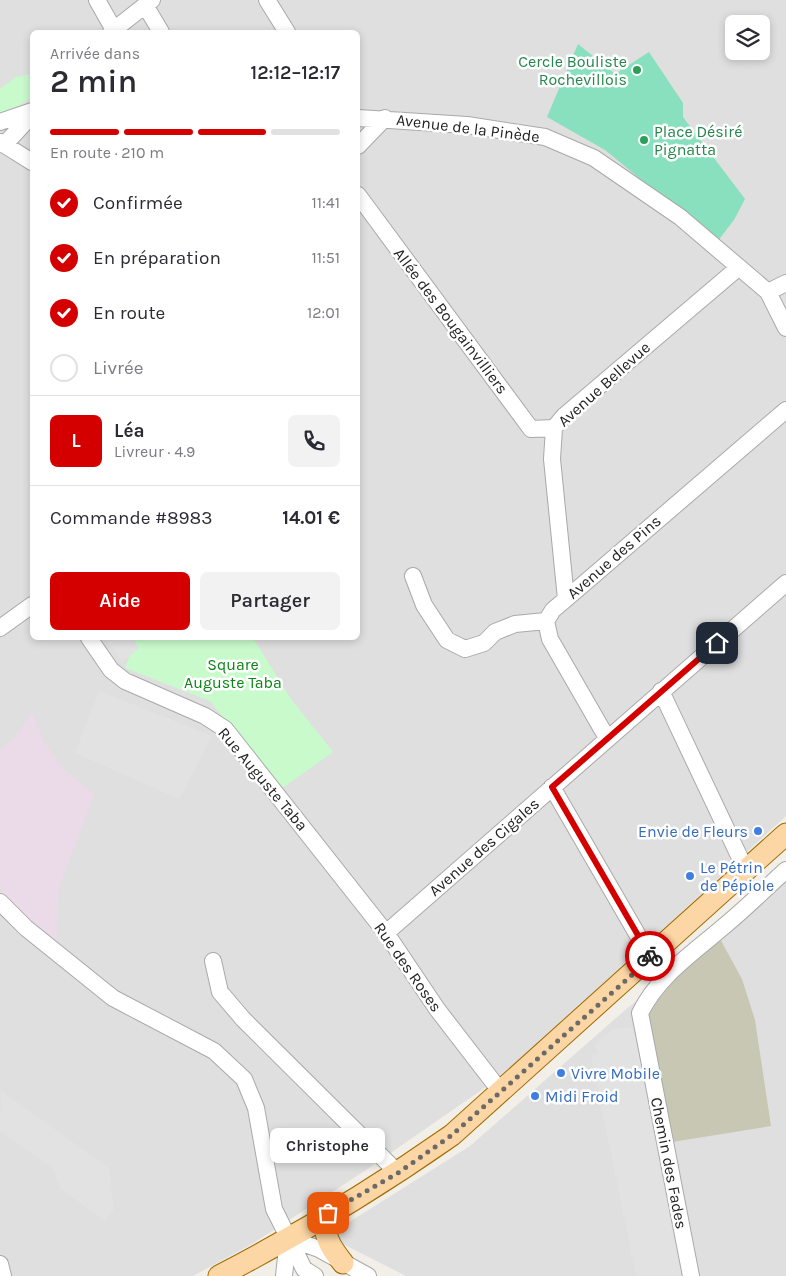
<!DOCTYPE html>
<html lang="fr">
<head>
<meta charset="utf-8">
<style>
	body { margin:0; font-family:Karla,sans-serif; background:#f2f2f3; color:#2b2b33; height:100vh; display:flex; flex-direction:column; font-size:19px; white-space:nowrap }
	* { box-sizing:border-box; margin:0 }
	p { font-size:16px; color:#7c7c81 }
	.icon { flex:none; width:28px; height:28px; fill:none; stroke:currentColor; stroke-width:2; stroke-linecap:round; stroke-linejoin:round }
	.map { position:relative; flex:1; overflow:hidden }
	.drawer { position:absolute; left:30px; top:30px; width:330px; height:610px; display:flex; flex-direction:column; background:#fff; border-radius:8px; box-shadow:0 2px 8px #0003 }
	.drawer>* { flex:none }
	.fabs { position:absolute; left:725px; top:15px; display:grid; gap:10px }
	.fabs a { display:grid; place-items:center; width:45px; height:45px; border-radius:8px; background:#fff; box-shadow:0 2px 8px #0003; font-size:25px }
	.pin { position:absolute; display:grid; place-items:center; width:42px; height:42px; color:#fff; margin:-21px; border-radius:10px; box-shadow:0 2px 8px #0006 }
	.courier { position:absolute; display:grid; place-items:center; width:50px; height:50px; margin:-25px; border:4px solid #d40000; border-radius:50%; background:#fff; color:#222; box-shadow:0 1px 6px #0007 }
	.bubble { position:absolute; height:35px; border-radius:8px; background:#fff; box-shadow:0 2px 8px #0003; font-size:16px; font-weight:600; line-height:35px; text-align:center }
	.overview em { font-style:normal; font-weight:600 }
	.overview div { display:flex; flex-direction:column-reverse }
	.overview { display:flex; align-items:center; justify-content:space-between; height:85px; padding:0 20px }
	h1 { font-size:32px; font-weight:600; line-height:38px }
	.bar { display:grid; grid-template-columns:repeat(4,1fr); gap:8px 5px; align-content:center; height:60px; padding:0 20px }
	.bar i { height:6px; border-radius:4px; background:#e1e1e2 }
	.bar .selected { background:#d40000 }
	.bar p { grid-column:span 4 }
	.line { display:flex; align-items:center; gap:12px; padding:0 20px; border-top:1px solid #e1e1e2 }
	.line div { flex:1 }
	.round { display:grid; place-items:center; flex:none; width:52px; height:52px; border-radius:8px; background:#f2f2f3 }
	ol { padding:0 20px; list-style:none }
	li { display:flex; align-items:center; gap:15px; height:55px }
	li p { margin-inline-start:auto }
	li .icon { padding:5px; border-radius:50%; background:#d40000; color:#fff; stroke-width:4 }
	li:last-child { color:#7c7c81 }
	li i { width:28px; height:28px; border:2px solid #e1e1e2; border-radius:50% }
	.cta { display:flex; gap:10px; margin-top:auto; padding:10px 20px }
	.cta a { flex:1; height:58px; border-radius:8px; background:#d40000; color:#fff; font-size:20px; font-weight:600; line-height:58px; text-align:center }
	.cta a+a { background:#f2f2f3; color:#2b2b33 }
	.map>svg:first-child { display:block }
	.residential { fill:#e0dfdf; fill-rule:evenodd }
	.industrial { fill:#ebdbe8 }
	.construction { fill:#c7c7b4 }
	.park { fill:#c8facc }
	.pitch { fill:#88e0be }
	.parking { fill:#e2e2e2 }
	.lines { fill:none; stroke-linecap:round; stroke-linejoin:round }
	.minor-casing { stroke:#a9a9a9; stroke-width:18 }
	.major-casing { stroke:#a06b00; stroke-width:23 }
	.minor { stroke:#fff; stroke-width:16 }
	.major { stroke:#fcd6a4; stroke-width:21 }
	.done { stroke:#6b6a68; stroke-width:5; stroke-dasharray:0 9 }
	.route { stroke:#d40000; stroke-width:6 }
	.leisure-dot { fill:#2e9e5b; stroke:#fff; stroke-width:2 }
	.shop-dot { fill:#3f7fe0; stroke:#fff; stroke-width:2 }
	.labels { text-anchor:middle; dominant-baseline:central; stroke-width:5; stroke-linejoin:round; paint-order:stroke }
	.leisure-label { font-size:16px; fill:#27864d; stroke:#fff; text-anchor:end }
	.street-label { font-size:16px; fill:#222; stroke:#fff }
	.park-label { font-size:16px; fill:#0c8416; stroke:#fff }
	.shop-label { font-size:16px; fill:#366cbe; stroke:#fff; text-anchor:start }
</style>
</head>
<body>
<div class="map">
<svg width="786" height="1276" viewBox="0 0 786 1276">
	<rect width="100%" height="100%" fill="#f2efe9"/>
	<path class="residential" d="M0,0H786V816L509,1071L366,1170L252,1244L193,1276H0ZM734,24H761V51H734ZM32,32H358V638H32Z
		M786,879V1276H406L327,1236L470,1146L624,1011Z"/>
	<path class="industrial" d="M32,713L43,740L61,767L94,794L59,888L56,945L0,889V750L13,739Z"/>
	<path class="construction" d="M719,937L742,979L755,1020L771,1126L672,1142L647,1011L650,1003Z"/>
	<path class="park" d="M32,74L31,98L20,105L0,113V89L16,77Z
		M136,638H253L291,699L333,752L281,789L210,701L125,668Z"/>
	<path class="pitch" d="M578,44L615,74L649,52L683,103V117L745,199L734,220L717,242L605,150L547,117Z"/>
	<path class="parking" d="M105,638H132L139,649L122,661Z
		M99,691L212,736L179,799L75,753Z
		M636,1027L688,1276H636L591,1055L600,1053L594,1046L613,1029Z
		M1,1091L109,1168L114,1209L105,1221L61,1189L53,1169L0,1131Z"/>
	<g class="lines">
		<defs>
			<path id="minor" d="M97,0L114,30
				M267,0L287,32
				M145,5L161,32
				M111,32L152,0
				M358,118L467,125L545,137L594,158L680,217L768,292L786,283
				M0,122L32,111
				M0,142L32,162
				M4,145L32,115
				M358,146L385,118
				M358,195L531,429L554,428
				M768,292L786,328
				M413,576L424,605L447,640L465,649L484,643L495,632L515,624L546,621
				M566,599L552,459L554,428L564,416L738,268
				M0,628L32,605
				M89,638L111,670L125,681L205,716L225,729L386,933L437,1009L501,1092
				M661,691L741,860L748,869
				M607,738L550,639L546,621L553,610L566,599L786,410
				M552,787L651,958
				M0,902L26,928L113,998L214,1051L244,1079L256,1108L274,1209L304,1269L315,1276
				M386,933L786,583
				M213,961L220,992L243,1019L398,1173
				M288,1238L319,1249L368,1276
				M0,1264L3,1276
				M284,1276L288,1238
				M691,1276L640,1013C659,975 692,954 723,927C745,909 765,889 786,870"/>
			<path id="major" d="M329,1213C320,1233 331,1248 343,1263
				M219,1276C300,1234 378,1187 452,1135L786,834"/>
		</defs>
		<use href="#minor" class="minor-casing"/>
		<use href="#major" class="major-casing"/>
		<use href="#minor" class="minor"/>
		<use href="#major" class="major"/>
	</g>
	<g class="lines">
		<path class="done" d="M328,1213L398,1173L452,1135L651,958L650,956"/>
		<path class="route" d="M650,956L552,787L717,643"/>
	</g>
	<g class="leisure-dot">
		<circle cx="637" cy="70" r="5"/>
		<circle cx="644" cy="140" r="5"/>
	</g>
	<g class="shop-dot">
		<circle cx="758" cy="831" r="5"/>
		<circle cx="690" cy="876" r="5"/>
		<circle cx="561" cy="1073" r="5"/>
		<circle cx="535" cy="1096" r="5"/>
	</g>
	<g class="labels">
		<g class="leisure-label">
			<text x="627" y="61">Cercle Bouliste<tspan x="627" dy="18">Rochevillois</tspan></text>
			<text x="654" y="131" text-anchor="start">Place Désiré<tspan x="654" dy="18">Pignatta</tspan></text>
		</g>
		<g class="street-label">
			<text transform="translate(468 128) rotate(7)">Avenue de la Pinède</text>
			<text transform="translate(451 321) rotate(53)">Allée des Bougainvilliers</text>
			<text transform="translate(604 384) rotate(-42)">Avenue Bellevue</text>
			<text transform="translate(614 557) rotate(-41)">Avenue des Pins</text>
			<text transform="translate(263 779) rotate(50)">Rue Auguste Taba</text>
			<text transform="translate(484 847) rotate(-41)">Avenue des Cigales</text>
			<text transform="translate(408 967) rotate(55)">Rue des Roses</text>
			<text transform="translate(669 1163) rotate(79)">Chemin des Fades</text>
		</g>
		<g class="park-label">
			<text x="233" y="664">Square<tspan x="233" dy="18">Auguste Taba</tspan></text>
		</g>
		<g class="shop-label">
			<text x="748" y="831" text-anchor="end">Envie de Fleurs</text>
			<text x="700" y="867">Le Pétrin<tspan x="700" dy="18">de Pépiole</tspan></text>
			<text x="571" y="1073">Vivre Mobile</text>
			<text x="545" y="1096">Midi Froid</text>
		</g>
	</g>
</svg>
<div class="fabs">
<a><svg class="icon" aria-label="layers" viewBox="0 0 24 24"><path d="M12 4l9 5-9 5-9-5zM3 14l9 5 9-5"/></svg></a>
</div>
<div class="pin" style="left:328px;top:1213px;background:#ea580c"><svg class="icon" aria-label="bag" viewBox="0 0 24 24"><path d="M5 8h14l-1 12H6zM9 8a3 3 0 0 1 6 0"/></svg></div>
<div class="pin" style="left:717px;top:643px;background:#1f2937"><svg class="icon" aria-label="home" viewBox="0 0 24 24"><path d="M3 11l9-7 9 7M6 9v11h12V9"/></svg></div>
<div class="courier" style="left:650px;top:956px"><svg class="icon" aria-label="bike" viewBox="0 0 24 24"><circle cx="6" cy="16" r="4"/><circle cx="18" cy="16" r="4"/><path d="M6 16l4-8h5l3 8M10 8l3 8H6M13 5h3"/></svg></div>
<div class="bubble" style="left:270px;top:1128px;width:115px">Christophe</div>
<section class="drawer">
<div class="overview"><div><h1>2 min</h1><p>Arrivée dans</p></div><em>12:12–12:17</em></div>
<div class="bar"><i class="selected"></i><i class="selected"></i><i class="selected"></i><i></i><p>En route · 210 m</p></div>
<ol>
<li><svg class="icon" aria-label="check" viewBox="0 0 24 24"><path d="M5 12l5 5 9-10"/></svg>Confirmée<p>11:41</p></li>
<li><svg class="icon" aria-label="check" viewBox="0 0 24 24"><path d="M5 12l5 5 9-10"/></svg>En préparation<p>11:51</p></li>
<li><svg class="icon" aria-label="check" viewBox="0 0 24 24"><path d="M5 12l5 5 9-10"/></svg>En route<p>12:01</p></li>
<li><i></i>Livrée</li>
</ol>
<div class="line" style="height:90px"><b class="round" style="background:#d40000;color:#fff">L</b><div><b>Léa</b><p>Livreur · 4.9</p></div><a class="round"><svg class="icon" aria-label="phone" viewBox="0 0 24 24"><path d="M5 4h4l2 5-3 2q2 4 5 5l2-3 5 2v4C11 20 4 13 5 4z"/></svg></a></div>
<div class="line" style="height:65px"><div>Commande #8983</div><b>14.01 €</b></div>
<div class="cta"><a>Aide</a><a>Partager</a></div>
</section>
</div>
</body>
</html>
